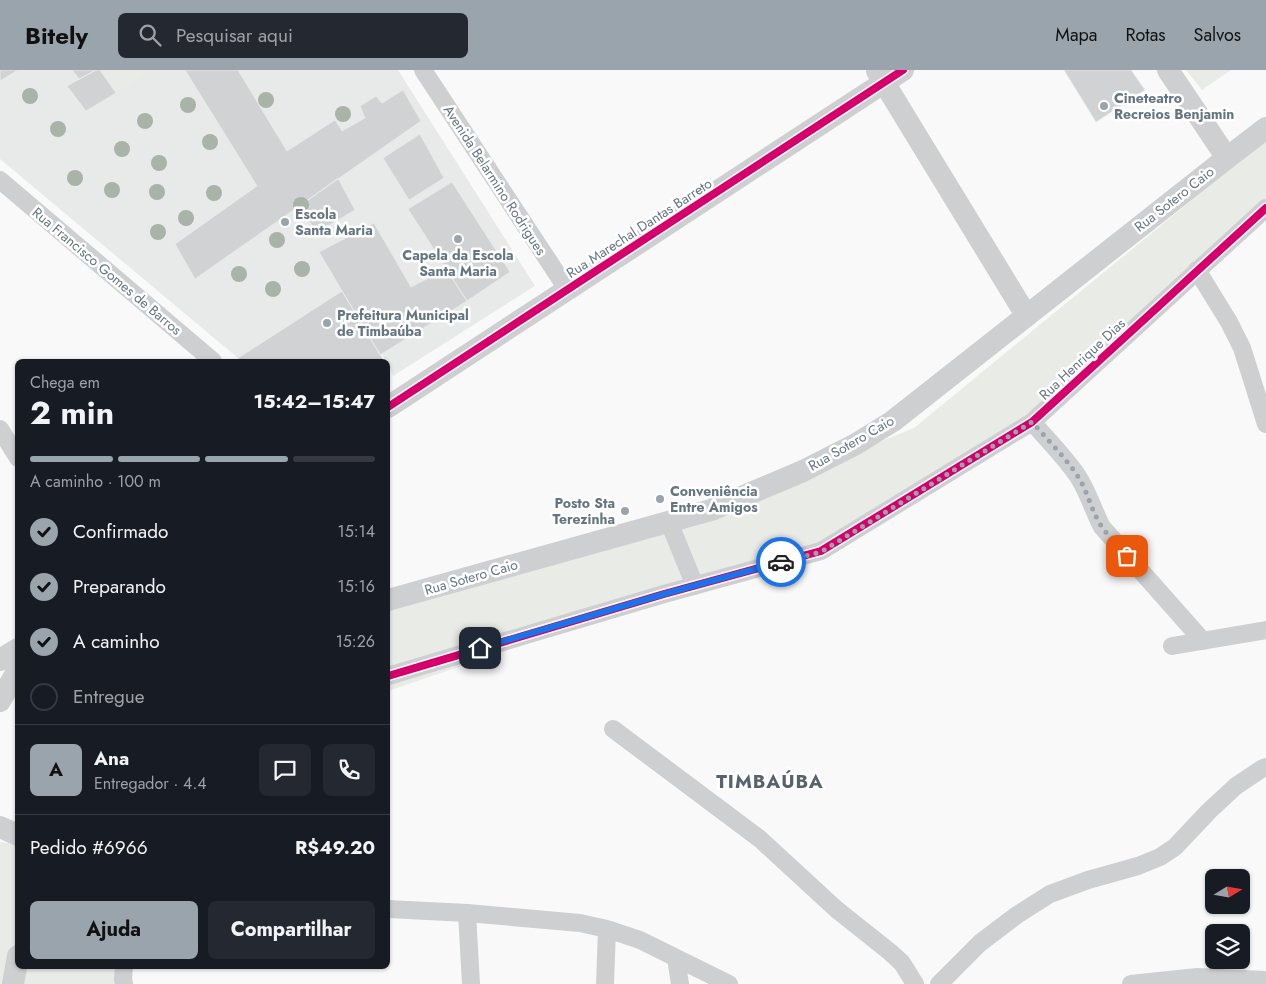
<!DOCTYPE html>
<html lang="pt">
<head>
<meta charset="utf-8">
<style>
	body { margin:0; font-family:Jost,sans-serif; background:#242831; color:#f1f3f6; height:100vh; display:flex; flex-direction:column; font-size:19px; white-space:nowrap }
	* { box-sizing:border-box; margin:0 }
	p { font-size:16px; color:#9ea1a6 }
	.icon { flex:none; width:28px; height:28px; fill:none; stroke:currentColor; stroke-width:2; stroke-linecap:round; stroke-linejoin:round }
	.map { position:relative; flex:1; overflow:hidden }
	.sheet { position:absolute; left:15px; top:289px; width:375px; height:610px; display:flex; flex-direction:column; background:#171b24; border-radius:8px; box-shadow:0 1px 4px #0004 }
	.sheet>* { flex:none }
	.needle { width:32px; rotate:79deg }
	.tools { position:absolute; left:1205px; top:799px; display:grid; gap:10px }
	.tools a { display:grid; place-items:center; width:45px; height:45px; border-radius:8px; background:#171b24; box-shadow:0 1px 4px #0004; font-size:25px }
	.pin { position:absolute; display:grid; place-items:center; width:42px; height:42px; color:#fff; margin:-21px; border-radius:10px; box-shadow:0 2px 8px #0006 }
	.courier { position:absolute; display:grid; place-items:center; width:50px; height:50px; margin:-25px; border:4px solid #1a73e8; border-radius:50%; background:#fff; color:#222; box-shadow:0 1px 6px #0007 }
	.head em { font-style:normal; font-weight:700 }
	.head div { display:flex; flex-direction:column-reverse }
	.head { display:flex; align-items:center; justify-content:space-between; height:85px; padding:0 15px }
	h1 { font-size:32px; font-weight:700; line-height:38px }
	.bar { display:grid; grid-template-columns:repeat(4,1fr); gap:8px 5px; align-content:center; height:60px; padding:0 15px }
	.bar i { height:6px; border-radius:4px; background:#363941 }
	.bar .active { background:#99a4ac }
	.bar p { grid-column:span 4 }
	.line { display:flex; align-items:center; gap:12px; padding:0 15px; border-top:1px solid #363941 }
	.line div { flex:1 }
	.round { display:grid; place-items:center; flex:none; width:52px; height:52px; border-radius:8px; background:#242831 }
	ol { padding:0 15px; list-style:none }
	li { display:flex; align-items:center; gap:15px; height:55px }
	li p { margin-inline-start:auto }
	li .icon { padding:5px; border-radius:50%; background:#99a4ac; color:#111; stroke-width:4 }
	li:last-child { color:#9ea1a6 }
	li i { width:28px; height:28px; border:2px solid #363941; border-radius:50% }
	.action { display:flex; gap:10px; margin-top:auto; padding:10px 15px }
	.action a { flex:1; height:58px; border-radius:8px; background:#99a4ac; color:#111; font-size:20px; font-weight:700; line-height:58px; text-align:center }
	.action a+a { background:#242831; color:#f1f3f6 }
	header { display:flex; align-items:center; gap:30px; box-sizing:border-box; height:70px; padding:0 25px; background:#99a4ac; color:#111 }
	header strong { font-size:24px }
	nav { display:flex; gap:28px; margin-inline-start:auto; font-size:18px }
	.search { width:350px; height:45px; background:#242831; display:flex; align-items:center; gap:12px; box-sizing:border-box; padding:0 18px; border-radius:8px; color:#9ea1a6; font-size:19px }
	.map>svg:first-child { display:block }
	.built { fill:#e8e9e9 }
	.green { fill:#e8ebe6 }
	.building { fill:#d0d2d3; stroke:#e8e8e8 }
	.lines { fill:none; stroke-linecap:round; stroke-linejoin:round }
	.minor { stroke:#cecfd0; stroke-width:18 }
	.tertiary { stroke:#cecfd0; stroke-width:22 }
	.cycleway-casing { stroke:#fff; stroke-width:11 }
	.cycleway { stroke:#d6006c; stroke-width:8 }
	.tree { fill:#a9b3a7 }
	.done { stroke:#99a4ac; stroke-width:5; stroke-dasharray:0 9 }
	.route { stroke:#1a73e8; stroke-width:6 }
	.poi-dot { fill:#99a4ac; stroke:#fff; stroke-width:2 }
	.labels { text-anchor:middle; dominant-baseline:central; stroke-width:5; stroke-linejoin:round; paint-order:stroke }
	.poi-label { font-size:14px; font-weight:bold; fill:#657683; stroke:#fff; text-anchor:start }
	.street-label { font-size:14px; fill:#657683; stroke:#fff }
	.district-label { font-size:19px; font-weight:bold; letter-spacing:1px; fill:#57646e; stroke:#fff }
</style>
</head>
<body>
<header>
<strong>Bitely</strong>
<div class="search"><svg class="icon" aria-label="search" viewBox="0 0 24 24"><circle cx="10" cy="10" r="6"/><path d="M15 15l6 6"/></svg>Pesquisar aqui</div>
<nav><a>Mapa</a><a>Rotas</a><a>Salvos</a></nav>
</header>
<div class="map">
<svg width="1266" height="914" viewBox="0 0 1266 914">
	<rect width="100%" height="100%" fill="#f9f9f9"/>
	<path class="built" d="M0,0H398L535,216L393,306L388,294V291H386L342,221L238,288L0,89Z"/>
	<path class="green" d="M100,0H150L116,23Z
		M1186,0H1231L1202,20Z
		M1266,67V137L1032,352L821,481L695,516L388,621V530L711,440L914,358L1236,94Z
		M0,772L17,774L18,896H124V914H0Z"/>
	<path class="building" d="M0,0H18L0,11Z
		M72,0H96L79,9Z
		M96,0H100L116,23L86,41L67,16Z
		M185,0H238L287,81L335,50L342,61L365,48L360,36L376,26L382,33L403,20L421,51L195,209L175,174L257,116Z
		M1064,0H1131L1145,20L1096,52Z
		M420,64L444,108L409,130L383,88Z
		M338,108L355,140L316,163L301,135Z
		M452,112L510,202L467,231L408,139Z
		M374,153L411,217L446,199L467,231L380,285L319,182Z
		M342,221L384,291H240L238,288Z"/>
	<g class="lines">
		<path class="minor" d="M423,0L567,219
			M0,110L213,291
			M1197,200L1229,252L1242,278L1266,354
			M1032,352C1047,369 1064,386 1077,405C1088,421 1093,440 1102,457L1203,571
			M0,359L18,388
			M669,452L695,516
			M1172,576L1266,560
			M388,606L664,524L821,481L1032,352L1266,138
			M613,659L760,769L836,839L890,882L902,893L915,914
			M388,839L467,843L580,853L607,859L640,870L729,914
			M467,843L471,914
			M676,888L680,914
			M124,914L123,909L124,896
			M605,914L607,859
			M939,914L980,873L1017,845L1050,824L1088,810L1138,796L1160,787L1175,777L1209,741L1236,716L1263,698L1266,697
			M1131,914L1197,907L1266,910"/>
		<path class="tertiary" d="M1168,0L1227,88
			M877,1L1026,245
			M388,337L903,0
			M388,530L711,440L803,401L856,374L893,351L1227,88L1266,58
			M0,590L18,579
			M0,631L18,600
			M0,757L18,765
			M13,914L18,886"/>
		<defs>
			<path id="cycleway" d="M388,337L903,0
				M388,606L664,524L821,481L1032,352L1266,138"/>
		</defs>
		<use href="#cycleway" class="cycleway-casing"/>
		<use href="#cycleway" class="cycleway"/>
	</g>
	<g class="tree">
		<circle cx="30" cy="26" r="8"/>
		<circle cx="266" cy="30" r="8"/>
		<circle cx="188" cy="35" r="8"/>
		<circle cx="343" cy="44" r="8"/>
		<circle cx="145" cy="51" r="8"/>
		<circle cx="58" cy="59" r="8"/>
		<circle cx="210" cy="72" r="8"/>
		<circle cx="122" cy="79" r="8"/>
		<circle cx="159" cy="93" r="8"/>
		<circle cx="75" cy="108" r="8"/>
		<circle cx="112" cy="120" r="8"/>
		<circle cx="157" cy="122" r="8"/>
		<circle cx="214" cy="123" r="8"/>
		<circle cx="301" cy="135" r="8"/>
		<circle cx="186" cy="148" r="8"/>
		<circle cx="158" cy="162" r="8"/>
		<circle cx="277" cy="170" r="8"/>
		<circle cx="302" cy="199" r="8"/>
		<circle cx="239" cy="204" r="8"/>
		<circle cx="273" cy="219" r="8"/>
	</g>
	<g class="lines">
		<path class="done" d="M781,492L821,482L1032,352C1047,369 1064,386 1077,405C1088,421 1091,441 1102,457C1109,467 1119,476 1127,486"/>
		<path class="route" d="M480,578L664,524L781,492"/>
	</g>
	<g class="poi-dot">
		<circle cx="1104" cy="36" r="5"/>
		<circle cx="285" cy="152" r="5"/>
		<circle cx="458" cy="169" r="5"/>
		<circle cx="327" cy="253" r="5"/>
		<circle cx="660" cy="429" r="5"/>
		<circle cx="625" cy="441" r="5"/>
	</g>
	<g class="labels">
		<g class="poi-label">
			<text x="1114" y="28">Cineteatro<tspan x="1114" dy="16">Recreios Benjamin</tspan></text>
			<text x="295" y="144">Escola<tspan x="295" dy="16">Santa Maria</tspan></text>
			<text x="458" y="185" text-anchor="middle">Capela da Escola<tspan x="458" dy="16">Santa Maria</tspan></text>
			<text x="337" y="245">Prefeitura Municipal<tspan x="337" dy="16">de Timbaúba</tspan></text>
			<text x="670" y="421">Conveniência<tspan x="670" dy="16">Entre Amigos</tspan></text>
			<text x="615" y="433" text-anchor="end">Posto Sta<tspan x="615" dy="16">Terezinha</tspan></text>
		</g>
		<g class="street-label">
			<text transform="translate(495 110) rotate(57)">Avenida Belarmino Rodrigues</text>
			<text transform="translate(1174 129) rotate(-38)">Rua Sotero Caio</text>
			<text transform="translate(639 158) rotate(-33)">Rua Marechal Dantas Barreto</text>
			<text transform="translate(107 201) rotate(40)">Rua Francisco Gomes de Barros</text>
			<text transform="translate(1082 289) rotate(-43)">Rua Henrique Dias</text>
			<text transform="translate(851 373) rotate(-30)">Rua Sotero Caio</text>
			<text transform="translate(471 507) rotate(-16)">Rua Sotero Caio</text>
		</g>
		<g class="district-label">
			<text x="770" y="711">TIMBAÚBA</text>
		</g>
	</g>
</svg>
<div class="tools">
<a><svg class="needle" viewBox="-14 -14 28 28"><path d="M0-13l5 13h-10z" fill="#e53935"/><path d="M0 13l5-13h-10z" fill="#9ea1a6"/></svg></a>
<a><svg class="icon" aria-label="layers" viewBox="0 0 24 24"><path d="M12 4l9 5-9 5-9-5zM3 14l9 5 9-5"/></svg></a>
</div>
<div class="pin" style="left:1127px;top:486px;background:#ea580c"><svg class="icon" aria-label="bag" viewBox="0 0 24 24"><path d="M5 8h14l-1 12H6zM9 8a3 3 0 0 1 6 0"/></svg></div>
<div class="pin" style="left:480px;top:578px;background:#1f2937"><svg class="icon" aria-label="home" viewBox="0 0 24 24"><path d="M3 11l9-7 9 7M6 9v11h12V9"/></svg></div>
<div class="courier" style="left:781px;top:492px"><svg class="icon" aria-label="car" viewBox="0 0 24 24"><path d="M5 17H2v-5l4-1 3-4h7l3 4 3 1v5h-3M9 17h6M6 11h13"/><circle cx="7" cy="17" r="2"/><circle cx="17" cy="17" r="2"/></svg></div>
<section class="sheet">
<div class="head"><div><h1>2 min</h1><p>Chega em</p></div><em>15:42–15:47</em></div>
<div class="bar"><i class="active"></i><i class="active"></i><i class="active"></i><i></i><p>A caminho · 100 m</p></div>
<ol>
<li><svg class="icon" aria-label="check" viewBox="0 0 24 24"><path d="M5 12l5 5 9-10"/></svg>Confirmado<p>15:14</p></li>
<li><svg class="icon" aria-label="check" viewBox="0 0 24 24"><path d="M5 12l5 5 9-10"/></svg>Preparando<p>15:16</p></li>
<li><svg class="icon" aria-label="check" viewBox="0 0 24 24"><path d="M5 12l5 5 9-10"/></svg>A caminho<p>15:26</p></li>
<li><i></i>Entregue</li>
</ol>
<div class="line" style="height:90px"><b class="round" style="background:#99a4ac;color:#111">A</b><div><b>Ana</b><p>Entregador · 4.4</p></div><a class="round"><svg class="icon" aria-label="chat" viewBox="0 0 24 24"><path d="M4 5h16v11H9l-5 4z"/></svg></a><a class="round"><svg class="icon" aria-label="phone" viewBox="0 0 24 24"><path d="M5 4h4l2 5-3 2q2 4 5 5l2-3 5 2v4C11 20 4 13 5 4z"/></svg></a></div>
<div class="line" style="height:65px"><div>Pedido #6966</div><b>R$49.20</b></div>
<div class="action"><a>Ajuda</a><a>Compartilhar</a></div>
</section>
</div>
</body>
</html>
